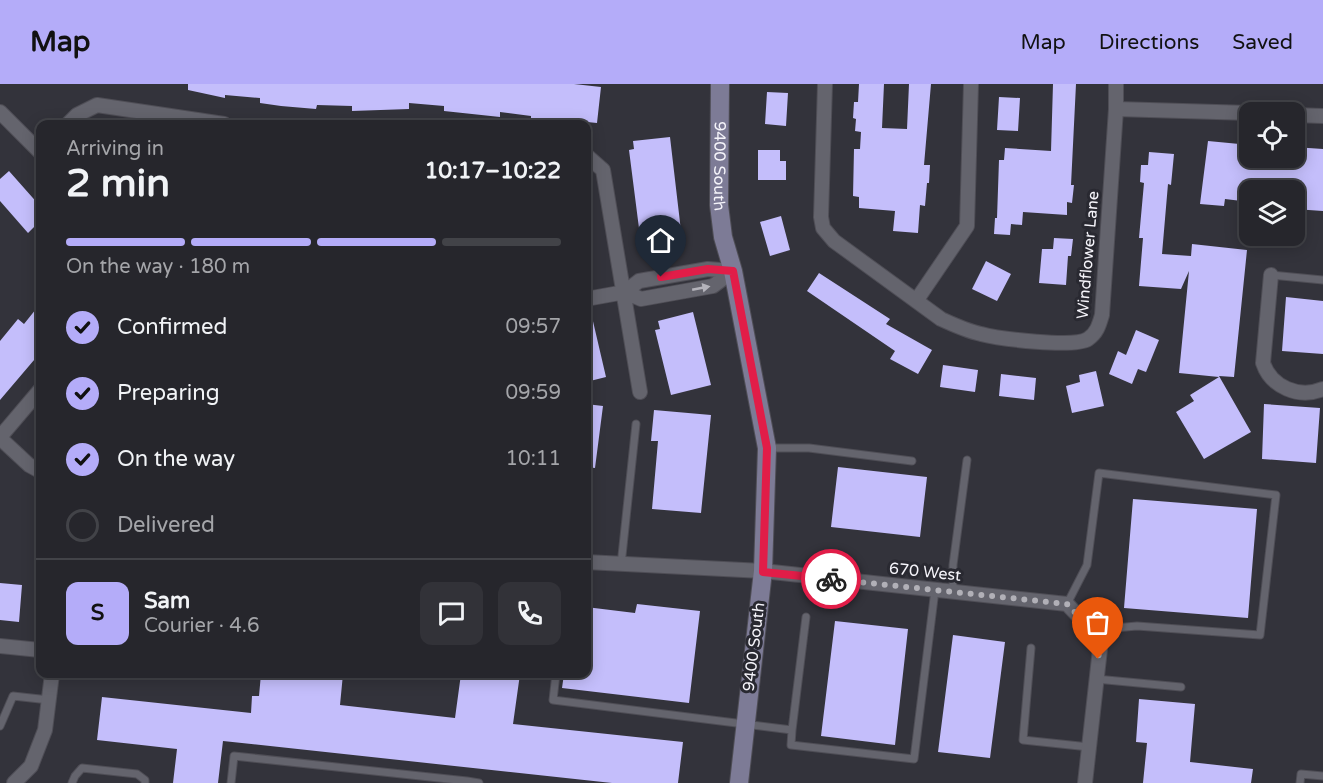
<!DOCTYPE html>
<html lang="en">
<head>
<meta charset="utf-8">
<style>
	body { margin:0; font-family:"Varela Round",sans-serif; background:#323238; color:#f1f3f6; height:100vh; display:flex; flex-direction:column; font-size:22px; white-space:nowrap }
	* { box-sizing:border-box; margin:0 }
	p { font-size:20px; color:#a4a5a9 }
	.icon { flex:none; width:33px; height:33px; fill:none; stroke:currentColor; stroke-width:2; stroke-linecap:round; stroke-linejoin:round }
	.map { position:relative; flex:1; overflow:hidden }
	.details { position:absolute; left:36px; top:36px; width:555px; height:558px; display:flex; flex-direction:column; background:#26262c; border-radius:12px; box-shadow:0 3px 15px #0003,0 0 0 2px #424348 }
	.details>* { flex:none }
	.tools { position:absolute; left:1239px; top:18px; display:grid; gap:12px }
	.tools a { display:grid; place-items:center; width:66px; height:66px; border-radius:12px; background:#26262c; box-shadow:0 3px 15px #0003,0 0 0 2px #424348; font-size:30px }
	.pin { position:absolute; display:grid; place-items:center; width:51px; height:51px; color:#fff; margin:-62px -26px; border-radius:50% 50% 50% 0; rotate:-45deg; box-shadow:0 0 6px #0007 }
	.pin .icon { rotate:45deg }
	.courier { position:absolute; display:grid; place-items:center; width:60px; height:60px; margin:-30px; border:4px solid #e11d48; border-radius:50%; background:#fff; color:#222; box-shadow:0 2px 8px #0007 }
	.summary em { font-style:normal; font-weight:800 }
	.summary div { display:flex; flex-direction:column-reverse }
	.summary { display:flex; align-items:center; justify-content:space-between; height:102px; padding:0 30px }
	h1 { font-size:39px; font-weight:800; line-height:45px }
	.bar { display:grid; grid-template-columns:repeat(4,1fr); gap:9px 6px; align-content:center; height:72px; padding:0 30px }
	.bar i { height:8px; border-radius:4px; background:#424348 }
	.bar .current { background:#b4acf9 }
	.bar p { grid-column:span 4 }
	.line { display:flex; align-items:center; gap:15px; padding:0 30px; border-top:2px solid #424348 }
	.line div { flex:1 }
	.round { display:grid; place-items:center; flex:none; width:63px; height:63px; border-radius:12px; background:#323238 }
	ol { padding:0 30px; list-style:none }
	li { display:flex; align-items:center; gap:18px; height:66px }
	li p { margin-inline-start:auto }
	li .icon { padding:6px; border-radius:50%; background:#b4acf9; color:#111; stroke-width:4 }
	li:last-child { color:#a4a5a9 }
	li i { width:33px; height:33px; border:3px solid #424348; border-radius:50% }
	header { display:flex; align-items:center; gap:36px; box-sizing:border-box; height:84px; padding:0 30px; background:#b4acf9; color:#111 }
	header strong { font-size:28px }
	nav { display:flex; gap:33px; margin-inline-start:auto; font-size:21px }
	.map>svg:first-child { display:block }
	.building { fill:#c4befb }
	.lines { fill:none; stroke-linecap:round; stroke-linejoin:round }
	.lane-casing { stroke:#4f4e56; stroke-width:9 }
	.street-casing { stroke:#4f4e56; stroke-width:16 }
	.secondary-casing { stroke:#4f4e56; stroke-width:20 }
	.lane { stroke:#64646d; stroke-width:7 }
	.street { stroke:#64646d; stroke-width:14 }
	.secondary { stroke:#7d7b96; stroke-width:18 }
	.oneway { fill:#b4b3bb }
	.done { stroke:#b1b0b7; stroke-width:6; stroke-dasharray:0 10.8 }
	.route { stroke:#e11d48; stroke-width:8 }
	.labels { text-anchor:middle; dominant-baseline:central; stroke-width:6; stroke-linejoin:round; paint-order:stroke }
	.street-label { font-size:16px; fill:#f5f4fa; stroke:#292931 }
</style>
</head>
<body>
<header>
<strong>Map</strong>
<nav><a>Map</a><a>Directions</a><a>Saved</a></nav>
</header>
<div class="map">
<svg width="1323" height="699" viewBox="0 0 1323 699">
	<rect width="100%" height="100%" fill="#33333b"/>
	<path class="building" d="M188,0H574L601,3L597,39L587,38V42L531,36V32L500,28V33L444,27V22L409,19V25L352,27V22L317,21L316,25L281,22L260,19V14L225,11V14L188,6Z
		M859,0H884L882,44L907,45L909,0H931L924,81H930L929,99H927L925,122L920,121L918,149L893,147L895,127L859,124V113L853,112L854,65H860L861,48L855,47L856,35L853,34L854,18H858Z
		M1053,0H1076L1071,101H1074L1072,119L1067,118V131L1023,128L1022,141L1011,140L1010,151L994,150L995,134H997L999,76H1004L1005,64L1051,67Z
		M767,8L788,9L786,42L765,40Z
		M999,13L1020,14L1018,47L997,46Z
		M670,53L683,164L646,168V159L641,160L629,66L634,65L633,57Z
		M1208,57L1250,61V74H1294V63L1323,65V127L1294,125V106H1250V118L1225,115L1224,122L1200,120Z
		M758,66H780V77H786V96H758Z
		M1149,68L1174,70L1171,101L1168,100L1162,170L1191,172L1192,160L1247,166L1234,293L1219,292L1251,348L1204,375L1176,328L1194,317L1190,311L1219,293L1179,289L1189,187L1181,205L1139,202L1143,154H1139L1144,99L1140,98L1141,81H1148Z
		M9,87L40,122V137L28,149L0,117V95Z
		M781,132L790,166L770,172L760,138Z
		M1054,154L1073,155L1071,172H1068L1066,201L1039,199L1042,165H1053Z
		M986,177L1011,190L997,217L972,205Z
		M819,189L890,235L886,240L932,266L918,290L890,275L895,267L807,207Z
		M1286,213L1323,217V270L1282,267Z
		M40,220V269L0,316V257L18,235L24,240Z
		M693,228L711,301L671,311L655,246L660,245L658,237Z
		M586,233H592L606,293L586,298Z
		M1136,246L1159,256L1146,288L1138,285L1132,300L1109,290L1118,267L1126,271Z
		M943,281L978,286L975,308L940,303Z
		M1096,287L1104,322L1072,329L1066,302L1080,298L1079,291Z
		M1001,290L1036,294L1034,316L999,312Z
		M586,320L603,322L595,384L586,383Z
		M1264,320L1320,324L1316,379L1262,375Z
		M654,326L711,331L701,429L652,425L658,357H651Z
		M838,383L927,393L920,453L831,443Z
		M1133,415L1257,425L1248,534L1124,524Z
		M0,499L22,501L19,538L0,536Z
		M637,520L700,527L689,619L562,604L564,590H586V523L635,529Z
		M835,537L908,545L895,661L821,652Z
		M953,551L1005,558L990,674L938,668Z
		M261,590H343L340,621L455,634L461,590H520L513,640L683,658L678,699H612L223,657L218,699H173L177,665L97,656L102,613L251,629L252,612H259Z
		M1139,615L1195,620L1190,678L1253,685L1251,699H1143L1147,659L1136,658Z"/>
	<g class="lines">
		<defs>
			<path id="lane" d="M1271,191L1323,196
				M767,364H809L912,377
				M621,481L636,340
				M953,508V481L967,376
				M1067,520L1087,481L1099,389L1276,411L1260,551L1137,542L1092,546
				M1031,564L1023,656L1089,663
				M556,590L553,616L792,646L791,661L914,675L935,506
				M1096,595L1181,603
				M0,642L13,612L49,616
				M792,646L806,533
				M72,699L75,692L82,684L137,690L145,696V699
				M231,699L234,672L467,697
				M466,699L467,697L479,699
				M1300,699L1301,690L1323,692"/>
			<path id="street" d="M825,0L821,133L823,144L834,157L941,235C954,241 967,247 981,250C1000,255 1074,264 1088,255C1097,249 1099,241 1102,231L1116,25V0
				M1116,25L1250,29
				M0,28L40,68
				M1294,31L1323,32
				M68,40L77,31L97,21L224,40
				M586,71L603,86L640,308
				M1271,191L1263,279C1271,303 1299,315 1323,305
				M625,208L641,215L713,202L733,187
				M586,215L625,208L639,197L708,185L733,187
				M916,217L967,142L971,0
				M0,353L40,306
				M0,354L29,381L40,387
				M586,478L763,487L1067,520L1101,556L1085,699
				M0,562L40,566
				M14,699L31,682L45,646L52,590"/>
			<g id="secondary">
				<path id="s1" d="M720,0L719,121L723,153L733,187L767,364L763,487L739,699"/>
			</g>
		</defs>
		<use href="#lane" class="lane-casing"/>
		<use href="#street" class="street-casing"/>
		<use href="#secondary" class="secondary-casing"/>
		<use href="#lane" class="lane"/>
		<use href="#street" class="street"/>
		<use href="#secondary" class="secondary"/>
	</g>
	<defs><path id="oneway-solid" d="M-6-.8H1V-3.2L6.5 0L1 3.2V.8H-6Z" transform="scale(1.5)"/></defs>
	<use class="oneway" href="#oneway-solid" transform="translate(701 204) rotate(-11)"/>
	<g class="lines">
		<path class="done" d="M831,495L1067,520L1101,556L1098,575"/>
		<path class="route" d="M661,193L708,185L733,187L767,364L763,488L831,495"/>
	</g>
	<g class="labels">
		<g class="street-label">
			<text stroke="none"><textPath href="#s1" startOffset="82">9400 South</textPath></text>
			<text transform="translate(1088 171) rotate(-85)">Windflower Lane</text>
			<text transform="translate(925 488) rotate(6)">670 West</text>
			<text transform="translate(754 563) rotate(-83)">9400 South</text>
		</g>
	</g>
</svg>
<div class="tools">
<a><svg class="icon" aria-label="locate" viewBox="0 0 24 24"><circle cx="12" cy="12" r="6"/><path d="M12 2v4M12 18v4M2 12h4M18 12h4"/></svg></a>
<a><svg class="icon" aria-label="layers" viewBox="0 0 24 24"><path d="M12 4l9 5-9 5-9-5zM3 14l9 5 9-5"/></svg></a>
</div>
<div class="pin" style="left:1098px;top:575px;background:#ea580c"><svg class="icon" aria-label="bag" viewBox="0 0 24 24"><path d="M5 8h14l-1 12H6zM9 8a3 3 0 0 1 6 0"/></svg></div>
<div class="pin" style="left:661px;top:193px;background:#1f2937"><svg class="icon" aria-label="home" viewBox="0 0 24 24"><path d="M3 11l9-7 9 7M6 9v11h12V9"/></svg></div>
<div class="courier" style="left:831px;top:495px"><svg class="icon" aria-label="bike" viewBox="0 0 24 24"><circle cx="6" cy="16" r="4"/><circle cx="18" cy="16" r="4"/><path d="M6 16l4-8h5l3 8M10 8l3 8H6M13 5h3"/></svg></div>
<section class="details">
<div class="summary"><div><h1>2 min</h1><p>Arriving in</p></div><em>10:17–10:22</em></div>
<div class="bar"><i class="current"></i><i class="current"></i><i class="current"></i><i></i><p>On the way · 180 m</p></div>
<ol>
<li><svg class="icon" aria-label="check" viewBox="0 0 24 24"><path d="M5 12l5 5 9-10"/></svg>Confirmed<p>09:57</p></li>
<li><svg class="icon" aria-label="check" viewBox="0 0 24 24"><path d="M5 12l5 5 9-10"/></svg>Preparing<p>09:59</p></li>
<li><svg class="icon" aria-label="check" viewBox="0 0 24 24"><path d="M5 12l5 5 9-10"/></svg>On the way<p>10:11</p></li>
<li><i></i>Delivered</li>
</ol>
<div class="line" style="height:108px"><b class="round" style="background:#b4acf9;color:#111">S</b><div><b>Sam</b><p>Courier · 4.6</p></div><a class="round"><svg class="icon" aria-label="chat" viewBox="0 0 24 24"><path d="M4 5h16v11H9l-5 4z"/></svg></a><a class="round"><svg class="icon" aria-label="phone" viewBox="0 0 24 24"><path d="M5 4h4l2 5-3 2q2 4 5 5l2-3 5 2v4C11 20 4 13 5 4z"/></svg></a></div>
</section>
</div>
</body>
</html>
